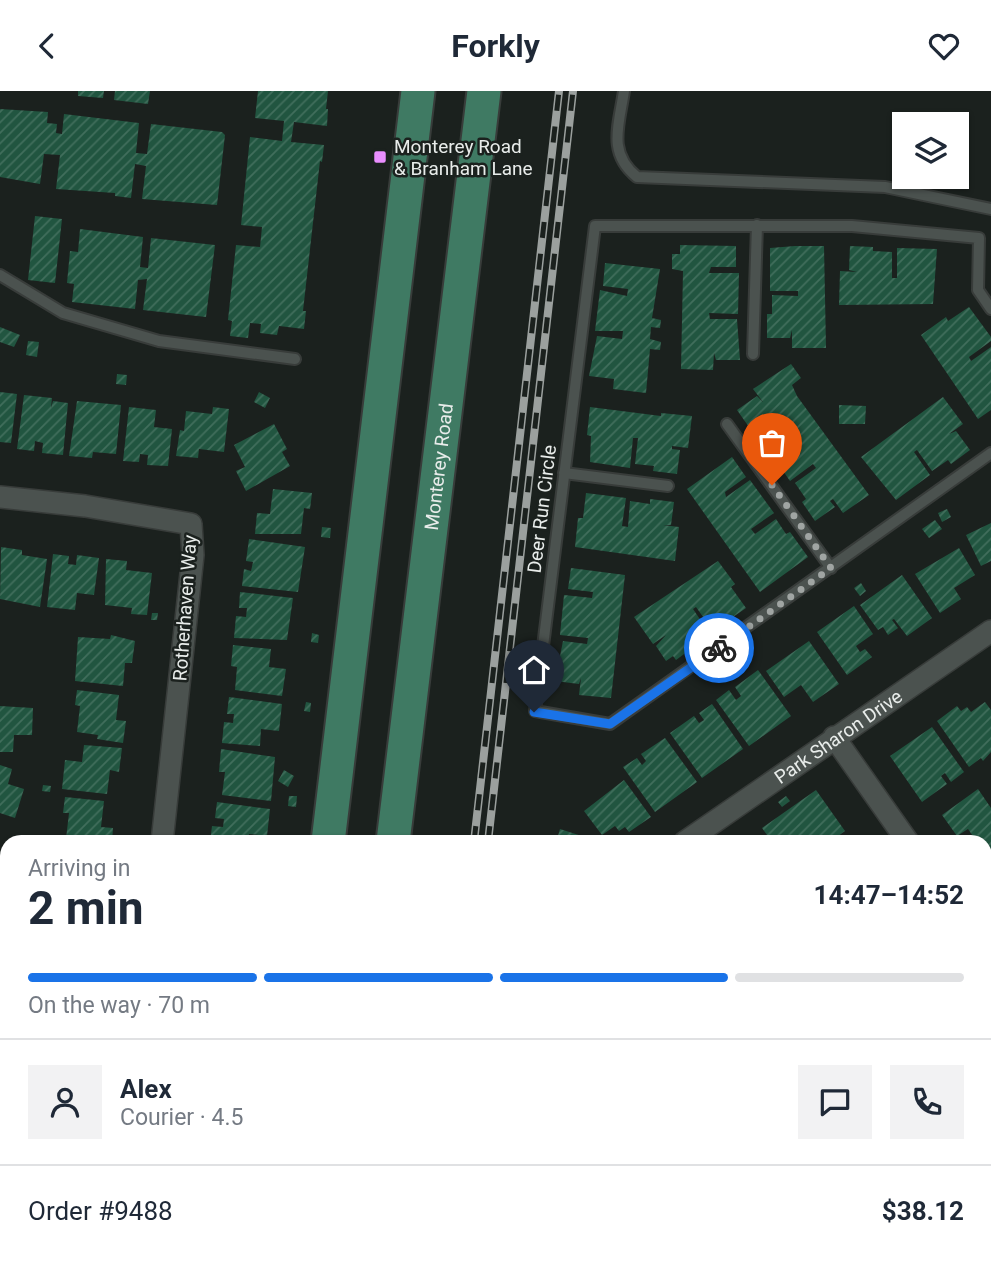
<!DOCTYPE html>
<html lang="en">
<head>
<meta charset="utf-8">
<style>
	body { margin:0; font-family:Roboto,sans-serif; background:#f2f2f3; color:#1f2937; height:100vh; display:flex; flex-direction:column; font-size:26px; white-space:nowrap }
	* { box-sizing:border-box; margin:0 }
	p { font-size:23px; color:#747a83 }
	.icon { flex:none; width:38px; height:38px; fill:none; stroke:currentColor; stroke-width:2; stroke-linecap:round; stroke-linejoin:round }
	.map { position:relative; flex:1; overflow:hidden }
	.details { position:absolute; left:0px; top:744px; width:992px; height:436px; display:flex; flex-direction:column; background:#fff; border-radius:21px 21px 0 0; box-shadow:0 2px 5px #0004 }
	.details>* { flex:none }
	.controls { position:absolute; left:892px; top:21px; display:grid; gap:14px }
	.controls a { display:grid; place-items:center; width:77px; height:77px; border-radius:0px; background:#fff; box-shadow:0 2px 5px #0004; font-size:35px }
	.pin { position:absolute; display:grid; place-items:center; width:60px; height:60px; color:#fff; margin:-72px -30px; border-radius:50% 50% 50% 0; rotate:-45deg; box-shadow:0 0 7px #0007 }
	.pin .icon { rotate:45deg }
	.courier { position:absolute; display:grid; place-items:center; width:70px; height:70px; margin:-35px; border:5px solid #1a73e8; border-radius:50%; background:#fff; color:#222; box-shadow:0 2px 9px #0007 }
	.headline em { font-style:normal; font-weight:700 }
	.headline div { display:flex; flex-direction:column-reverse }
	.headline { display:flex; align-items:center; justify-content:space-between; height:119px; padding:0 28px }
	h1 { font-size:46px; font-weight:700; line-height:52px }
	.bar { display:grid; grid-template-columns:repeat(4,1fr); gap:10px 7px; align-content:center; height:84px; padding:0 28px }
	.bar i { height:9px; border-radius:5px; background:#e0e1e3 }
	.bar .current { background:#1a73e8 }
	.bar p { grid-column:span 4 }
	.line { display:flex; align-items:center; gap:18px; padding:0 28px; border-top:2px solid #e0e1e3 }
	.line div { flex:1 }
	.round { display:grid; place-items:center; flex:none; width:74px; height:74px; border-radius:0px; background:#f2f2f3 }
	header { display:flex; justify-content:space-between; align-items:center; height:91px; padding:0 28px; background:#fff; font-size:32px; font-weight:700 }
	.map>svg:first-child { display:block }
	.building { fill:url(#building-hatch) }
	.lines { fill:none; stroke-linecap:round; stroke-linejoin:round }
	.lane-casing { stroke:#383c3a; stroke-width:14 }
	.street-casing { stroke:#383c3a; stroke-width:24 }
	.primary-casing { stroke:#383c3a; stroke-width:37 }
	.lane { stroke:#4b524f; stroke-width:10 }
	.street { stroke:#4b524f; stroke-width:21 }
	.primary { stroke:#3f7a63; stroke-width:33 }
	.rail-casing { stroke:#9ba09e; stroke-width:8 }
	.rail { stroke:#1b211e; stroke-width:5; stroke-dasharray:16; stroke-linecap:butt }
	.done { stroke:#a0a5a3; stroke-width:7; stroke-dasharray:0 12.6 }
	.route { stroke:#1a73e8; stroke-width:9 }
	.poi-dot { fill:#e98efe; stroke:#1b211e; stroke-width:2.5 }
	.labels { text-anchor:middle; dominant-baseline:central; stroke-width:5; stroke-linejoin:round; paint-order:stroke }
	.poi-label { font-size:19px; fill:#e8ecea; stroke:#1b211e; text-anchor:start }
	.street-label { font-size:19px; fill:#e8ecea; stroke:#1b211e }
</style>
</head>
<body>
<header><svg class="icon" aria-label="back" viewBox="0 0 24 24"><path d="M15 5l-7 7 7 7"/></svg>Forkly<svg class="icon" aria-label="heart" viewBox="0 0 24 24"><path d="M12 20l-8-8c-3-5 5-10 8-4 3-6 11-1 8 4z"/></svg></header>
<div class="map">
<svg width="991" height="1178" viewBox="0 0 991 1178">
	<defs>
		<pattern id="building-hatch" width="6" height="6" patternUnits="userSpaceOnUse" patternTransform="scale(1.75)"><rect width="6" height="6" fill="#215540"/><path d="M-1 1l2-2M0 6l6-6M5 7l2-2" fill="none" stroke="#416e5c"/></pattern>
	</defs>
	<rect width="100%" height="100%" fill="#1b211e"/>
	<path class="building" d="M78,0H104L103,7L78,5Z
		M115,0H150L148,13L114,9Z
		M258,0H328L326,18H328L327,35L294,31L291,51L324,54L322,71L320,70L303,220H306L304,238L279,235L277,244L260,242L261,233L250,232L248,247L230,245L232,230L228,229L236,154L260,156L262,136L241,134L250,46L282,50L284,30L255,27Z
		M0,18L48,21L47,32L57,33L56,42L62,43L64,23L139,32L136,62L147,63L151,33L222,41L225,44L217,114L142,108L146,75L135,73L131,107L115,105V102L56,98L60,64L44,63L40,93L0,86Z
		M35,125L62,128L55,192L28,189Z
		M80,138L143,146L140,176L148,177L151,147L215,154L206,226L143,219L147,188L138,189L135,218L72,211L74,193L67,192L70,160L78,161Z
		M680,154L736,155V176H711L709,182H739L738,223L709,222L710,228H737L740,269H716L714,262L713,279L681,278L683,180L672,178V163H680Z
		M795,155H824L826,257H792V239L790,247H767V223H772V204L798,205V200H770V157Z
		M850,155L873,156V160L892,161V187H897V157L937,158L933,213L839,214L840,180L857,181L849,179Z
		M605,172L660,178L652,227L661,229L660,237L651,236L650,248L661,251L660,259L650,258L646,302L613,298L614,288L589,285L597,245L622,248L623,240H595L600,199L627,205L628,198L603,195Z
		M969,216L991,246V250L969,266L971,270L991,256V319L978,328L921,244L946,226L948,230Z
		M0,236L20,244L14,256L0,251Z
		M28,250L39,251L37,266L26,264Z
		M791,273L801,287L792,294L797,305L869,404L843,422L833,408L830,410L835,416L815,430L802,411L806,408L795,392L816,377L813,373L790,390L767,357L787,342L785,338L765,352L755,337L751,339L737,319L757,305L763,311L753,298Z
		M117,283L127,284L126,294L116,293Z
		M0,301L17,303L11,352L0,351Z
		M259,301L270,307L265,317L254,311Z
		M24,304L52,307L51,317L53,310L68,312L63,364L42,362L43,352L35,350L34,360L17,358Z
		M943,306L963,333L949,343L956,340L970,359L951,373L948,369L932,380L917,359L914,361L930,384L896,409L861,366Z
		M77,310L121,314L116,363L93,361L92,367L69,365Z
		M839,314L866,315L865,333H839Z
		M129,316L156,319L154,336L172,338L168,375L147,374L148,364L140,363L139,371L123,370Z
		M213,316L229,318L224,361L199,358L198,367L176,365L180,339L184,340L186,320L212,323Z
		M590,316L661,325V322L692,325L688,357L672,355V358L680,359L677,383L653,380L654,375L635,373L638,347H633L630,377L590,371L591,345L587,344Z
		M274,333L287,358L282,361L290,375L246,400L236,380L245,376L234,354Z
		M732,366L746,386L725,401L726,406L750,389L774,422L751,438L755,443L776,428L786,443L790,441L808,466L760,501L687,398Z
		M273,398L312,402L310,418L304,417L301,443H255L257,422L270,423Z
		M586,402L626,407L622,435L628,436L630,410L650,413V408L674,411L671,434H663L679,436L675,470L575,456L578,427H583Z
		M947,418L951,426L942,431L938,422Z
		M935,429L942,438L929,447L922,438Z
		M991,432V470L981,475L966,444Z
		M322,436L331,437L330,447L321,446Z
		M249,448L305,456L298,501L242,495L244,478L251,480L253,471L246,470Z
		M1,456L22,459V464L47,468L40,516L0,508Z
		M959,457L975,484L954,497L961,508L940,522L915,483Z
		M53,463L69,465L68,473L76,474L77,464L99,467L94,504L77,502L75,519L47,516Z
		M106,468L127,470L126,479L152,482L147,524L131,523L132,517L105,514Z
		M718,470L735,493L731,496L746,517L713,540L696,516L693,518L708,540L692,551L695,555L676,569L673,565L666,570L656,555L666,544L653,553L634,526Z
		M571,477L625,484L611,607L579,604L581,587L579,593L555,590L563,550L587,553L588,547L560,544L564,504L592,507L593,501L568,498Z
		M902,484L932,527L907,545L894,528L892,529L898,537L888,544L883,536L878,539L860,514Z
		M861,492L866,500L860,505L854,497Z
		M240,501L293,507L287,549L234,547L236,525L246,526L247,517H239Z
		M854,515L873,543L856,555L860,561L865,558L872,566L847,584L817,541Z
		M152,522H158L157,529H151Z
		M312,542L319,544L318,552L311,551Z
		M111,544L135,550L132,572H125L123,595L75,590L78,546L110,548Z
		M809,550L839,593L813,611L801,594L784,606L766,580Z
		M233,554L271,558L269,576L286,578L282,605L235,599L237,576L231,575Z
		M758,579L791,625L749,655L716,609L729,599L736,609L741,605L735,596Z
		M77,599L119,604L116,629L126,630L123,652L97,648L98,644L77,641L80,615L75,614Z
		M229,606L282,613L279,640L261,638L260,655L222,652L224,631L233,632L234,623H227Z
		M306,611L311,612L310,621L304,620Z
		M985,611L991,619V661L983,670L981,667L969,676L937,630L957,615L961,620L967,616L971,621Z
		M712,613L743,658L702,687L670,642L694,625L699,632L704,629L699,622Z
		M0,615L33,617L32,644H14L13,661H0Z
		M932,636L964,681L951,691L945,682L941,685L947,693L922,711L890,665Z
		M665,647L697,691L655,721L623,676L637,667L642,674L646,670L641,663Z
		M84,654L122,657L119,681L110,679L107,703L62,698L65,669L82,671Z
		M221,658L275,666L271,710L222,704L225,681H219Z
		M0,674L12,678L8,693L24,698L15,727L0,722Z
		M284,679L294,685L288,696L278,690Z
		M624,689L651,726L629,741L625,736L619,740L615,735L602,744L584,720Z
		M43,694L51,695L50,701L42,700Z
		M978,698L991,717V760L985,756V751H977L968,738L957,745L942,724Z
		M816,699L845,740L830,751H772L762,737Z
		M289,705H297L296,716L288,715Z
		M786,705L790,710L782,716L778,711Z
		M65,706L104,710L101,736L113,737L112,751L66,748L69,722H63Z
		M217,711L270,718L267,745L249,743L248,751H210L212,735L223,736L224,728L215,727Z
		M560,738L591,748V751H556Z
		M0,1041L7,1042V1089L0,1088Z
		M567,1172H607V1178H566Z
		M620,1172H672L671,1178H626L620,1177Z
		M695,1172H730L729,1178H694Z
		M737,1172H788L787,1178H736Z
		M800,1172H844V1178H799Z
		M852,1172H897V1178H852Z
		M910,1172H941L940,1178H909Z"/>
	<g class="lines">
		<defs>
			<path id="lane" d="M624,0C619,34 607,62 637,86L885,96L991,118
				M0,184L63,222L159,250L295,268
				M991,218L978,199L979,147L852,135H595L535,620L610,633L991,362
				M753,263L757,134
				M727,333L831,477
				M564,382L668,395"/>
			<g id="street">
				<path d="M0,406L85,415L191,433L193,464L162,751"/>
				<path d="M834,646L908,751"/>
				<path id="s1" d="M685,751L991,540"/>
				<path d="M985,880L991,892"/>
				<path d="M985,1122L991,1123"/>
				<path d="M0,1151L7,1150"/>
				<path d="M209,1172L259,1178"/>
			</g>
			<g id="primary">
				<path d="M328,751L418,0"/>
				<path id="s2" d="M393,751L484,0"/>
				<path d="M277,1178V1172"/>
				<path d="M341,1178L342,1172"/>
			</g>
		</defs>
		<use href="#lane" class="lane-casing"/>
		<use href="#street" class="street-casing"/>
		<use href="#primary" class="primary-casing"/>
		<use href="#lane" class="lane"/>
		<use href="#street" class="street"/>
		<use href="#primary" class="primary"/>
		<defs>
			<path id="rail" d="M474,751L559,0
				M488,751L573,0
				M426,1178L427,1172
				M440,1178L441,1172"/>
		</defs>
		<use href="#rail" class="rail-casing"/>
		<use href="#rail" class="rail"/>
	</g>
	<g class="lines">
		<path class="done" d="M719,557L831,477L772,394"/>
		<path class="route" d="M534,621L610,633L719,557"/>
	</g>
	<rect class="poi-dot" x="373" y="59" width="14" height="14" rx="3.5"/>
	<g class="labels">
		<g class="poi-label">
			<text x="394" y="55">Monterey Road<tspan x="394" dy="22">&amp; Branham Lane</tspan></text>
		</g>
		<g class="street-label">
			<text stroke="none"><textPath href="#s2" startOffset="378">Monterey Road</textPath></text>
			<text transform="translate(542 418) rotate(-83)">Deer Run Circle</text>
			<text transform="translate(185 517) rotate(-86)">Rotherhaven Way</text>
			<text stroke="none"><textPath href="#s1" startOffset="186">Park Sharon Drive</textPath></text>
		</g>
	</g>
</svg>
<div class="controls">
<a><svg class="icon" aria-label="layers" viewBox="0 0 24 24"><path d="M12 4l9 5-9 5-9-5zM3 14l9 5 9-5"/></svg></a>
</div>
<div class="pin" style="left:772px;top:394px;background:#ea580c"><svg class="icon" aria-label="bag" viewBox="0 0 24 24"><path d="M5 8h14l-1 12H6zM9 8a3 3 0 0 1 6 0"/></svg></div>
<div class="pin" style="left:534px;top:621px;background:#1f2937"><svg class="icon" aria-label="home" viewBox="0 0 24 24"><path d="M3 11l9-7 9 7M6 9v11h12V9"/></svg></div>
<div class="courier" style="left:719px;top:557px"><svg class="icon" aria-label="bike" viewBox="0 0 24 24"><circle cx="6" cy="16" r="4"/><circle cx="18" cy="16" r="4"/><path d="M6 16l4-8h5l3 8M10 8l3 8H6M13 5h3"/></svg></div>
<section class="details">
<div class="headline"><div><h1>2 min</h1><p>Arriving in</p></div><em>14:47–14:52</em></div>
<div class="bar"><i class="current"></i><i class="current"></i><i class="current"></i><i></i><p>On the way · 70 m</p></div>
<div class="line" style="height:126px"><a class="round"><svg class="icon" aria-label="person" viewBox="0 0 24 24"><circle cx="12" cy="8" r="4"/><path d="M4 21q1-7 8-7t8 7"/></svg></a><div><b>Alex</b><p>Courier · 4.5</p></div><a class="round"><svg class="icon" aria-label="chat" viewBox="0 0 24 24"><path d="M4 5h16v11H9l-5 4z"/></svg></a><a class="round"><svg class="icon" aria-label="phone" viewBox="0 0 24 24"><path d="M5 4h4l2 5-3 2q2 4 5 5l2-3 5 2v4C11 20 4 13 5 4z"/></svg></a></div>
<div class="line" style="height:91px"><div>Order #9488</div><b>$38.12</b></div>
</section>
</div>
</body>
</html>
